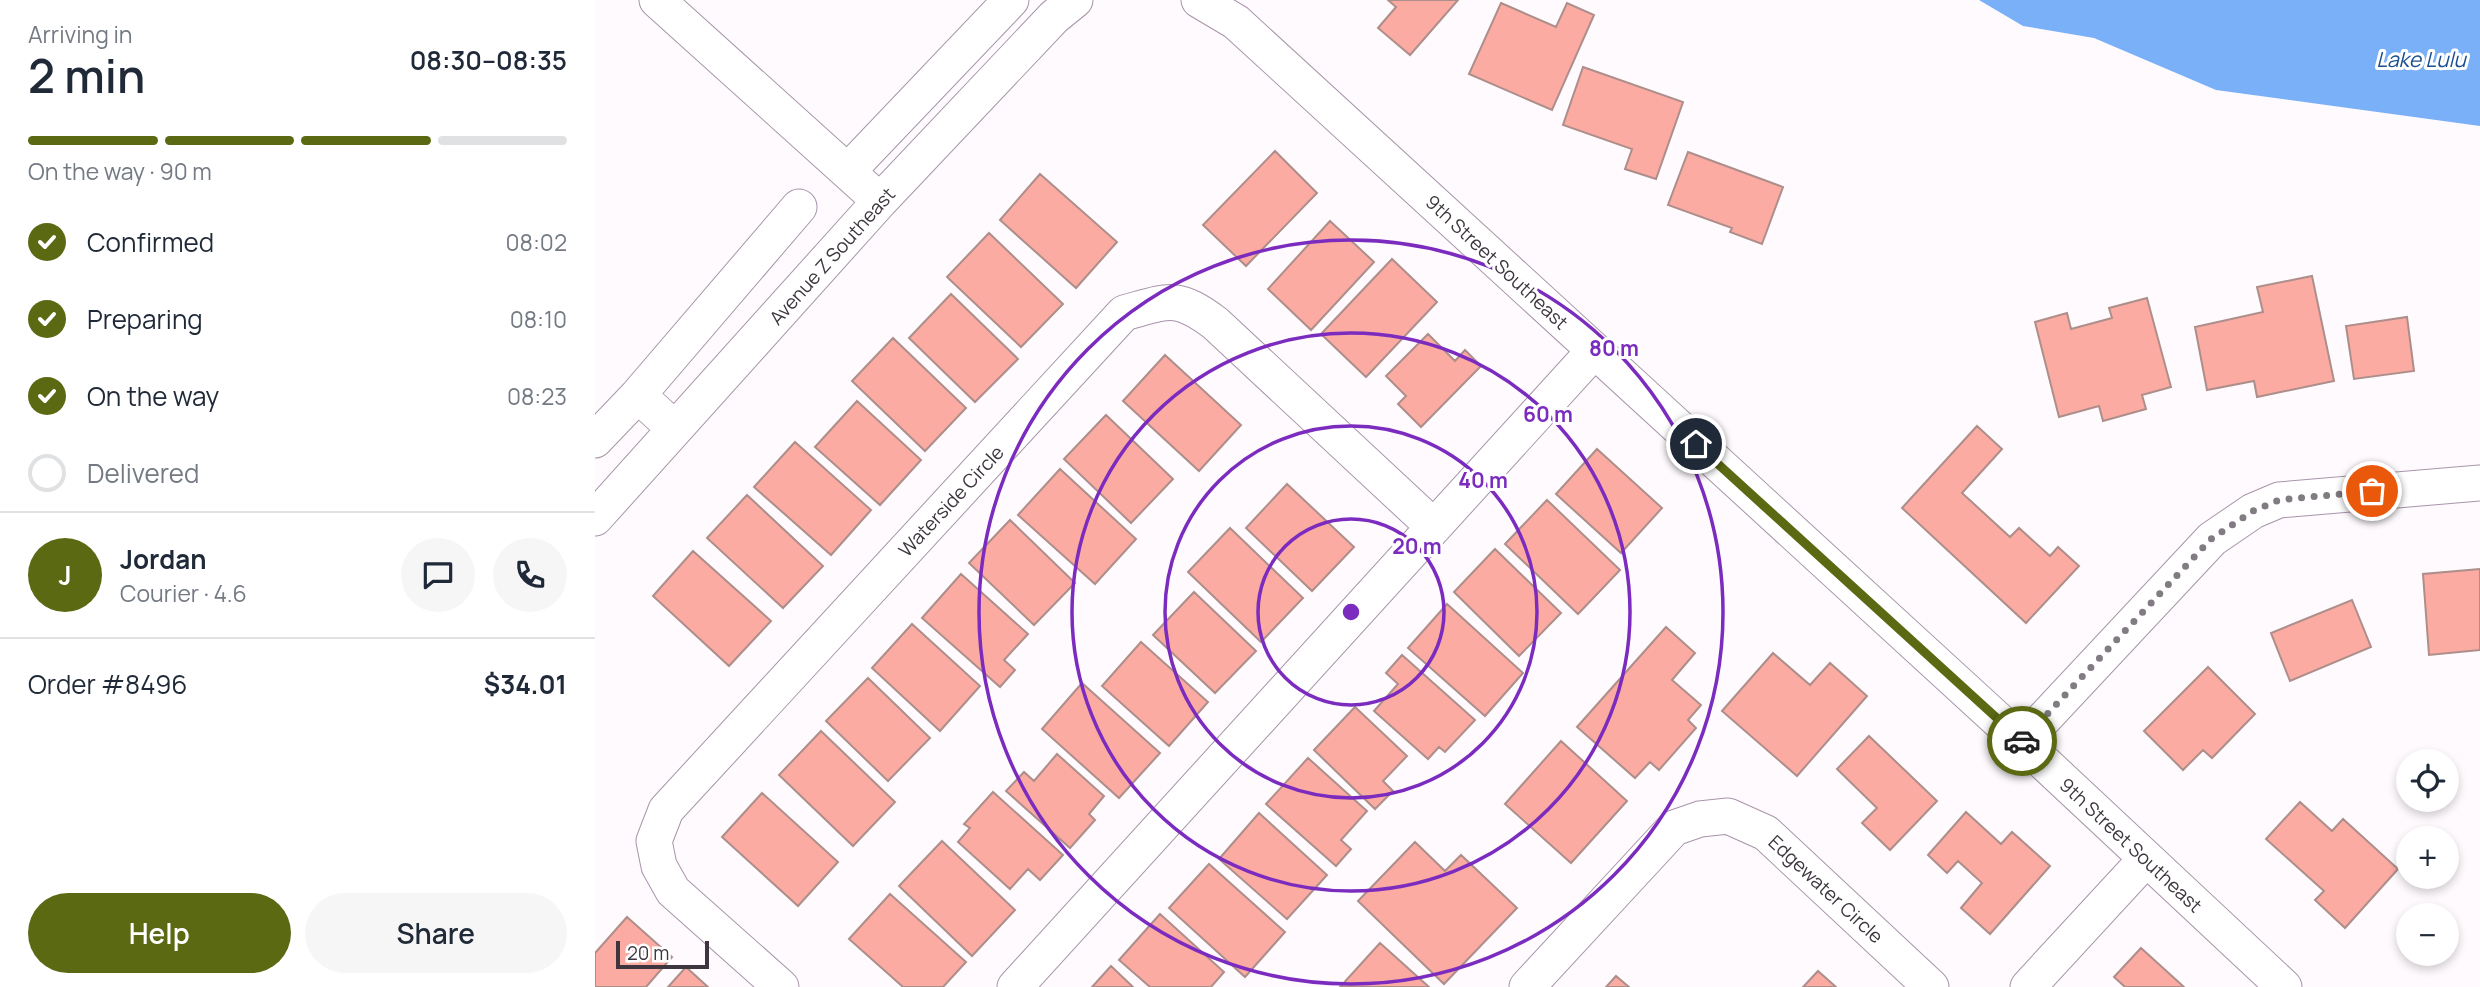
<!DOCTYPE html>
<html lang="en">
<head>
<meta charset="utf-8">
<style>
	body { margin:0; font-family:Manrope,sans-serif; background:#f6f6f7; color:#1f2937; height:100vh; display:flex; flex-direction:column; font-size:26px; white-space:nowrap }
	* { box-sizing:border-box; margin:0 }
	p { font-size:23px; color:#747a83 }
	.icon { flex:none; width:38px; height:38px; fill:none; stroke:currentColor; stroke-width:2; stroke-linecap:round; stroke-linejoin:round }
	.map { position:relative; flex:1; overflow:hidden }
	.side { display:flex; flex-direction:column; background:#fff; width:595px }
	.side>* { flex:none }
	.controls { position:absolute; left:1801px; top:749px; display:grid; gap:14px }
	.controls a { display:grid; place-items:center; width:63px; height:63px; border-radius:50%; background:#fff; box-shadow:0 4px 10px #0003; font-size:35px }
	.scale { position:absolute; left:21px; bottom:18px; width:93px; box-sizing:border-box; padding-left:7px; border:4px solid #3e363f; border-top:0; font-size:19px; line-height:24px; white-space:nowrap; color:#3e363f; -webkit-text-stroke:5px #fff; paint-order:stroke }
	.pin { position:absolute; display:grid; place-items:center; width:60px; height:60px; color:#fff; margin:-30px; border:4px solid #fff; border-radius:50%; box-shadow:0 2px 7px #0007 }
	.courier { position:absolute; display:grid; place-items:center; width:70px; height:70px; margin:-35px; border:5px solid #5b6913; border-radius:50%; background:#fff; color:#222; box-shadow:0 2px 9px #0007 }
	.summary em { font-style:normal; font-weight:600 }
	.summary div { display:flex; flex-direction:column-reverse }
	.summary { display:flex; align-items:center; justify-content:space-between; height:119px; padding:0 28px }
	h1 { font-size:46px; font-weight:600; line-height:52px }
	.bar { display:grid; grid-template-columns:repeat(4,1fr); gap:10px 7px; align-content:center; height:84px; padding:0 28px }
	.bar i { height:9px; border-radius:5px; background:#e0e1e3 }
	.bar .current { background:#5b6913 }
	.bar p { grid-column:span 4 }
	.line { display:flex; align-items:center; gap:18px; padding:0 28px; border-top:2px solid #e0e1e3 }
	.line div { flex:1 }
	.round { display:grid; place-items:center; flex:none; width:74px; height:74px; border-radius:37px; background:#f6f6f7 }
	ol { padding:0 28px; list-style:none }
	li { display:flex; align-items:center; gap:21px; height:77px }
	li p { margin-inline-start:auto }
	li .icon { padding:7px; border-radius:50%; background:#5b6913; color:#fff; stroke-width:4 }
	li:last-child { color:#747a83 }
	li i { width:38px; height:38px; border:4px solid #e0e1e3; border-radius:50% }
	.button { display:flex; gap:14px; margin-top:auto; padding:14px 28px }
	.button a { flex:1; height:80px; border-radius:42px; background:#5b6913; color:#fff; font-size:28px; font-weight:600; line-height:80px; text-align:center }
	.button a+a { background:#f6f6f7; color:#1f2937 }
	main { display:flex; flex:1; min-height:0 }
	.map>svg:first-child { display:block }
	.water { fill:#79b0f8 }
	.building { fill:#fbaba2; stroke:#ad8e8a; stroke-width:2 }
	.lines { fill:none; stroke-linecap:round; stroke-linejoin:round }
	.minor-casing { stroke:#a895aa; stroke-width:37 }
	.minor { stroke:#fff; stroke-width:35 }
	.done { stroke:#817b82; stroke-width:7; stroke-dasharray:0 12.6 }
	.route { stroke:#5b6913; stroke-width:9 }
	.ring { fill:none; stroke:#7b2cbf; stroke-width:3.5 }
	.labels { text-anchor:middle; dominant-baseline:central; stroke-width:6; stroke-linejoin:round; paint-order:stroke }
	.street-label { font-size:19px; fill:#3e363f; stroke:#fff }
	.water-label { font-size:21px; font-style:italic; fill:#1a4f90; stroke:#fff }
	.centre { fill:#7b2cbf; stroke:#fff; stroke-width:3.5 }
	.ring-label { font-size:21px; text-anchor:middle; font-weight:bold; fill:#7b2cbf; stroke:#fff; stroke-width:6; stroke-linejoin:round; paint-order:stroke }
</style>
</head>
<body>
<main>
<section class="side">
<div class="summary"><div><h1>2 min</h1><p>Arriving in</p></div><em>08:30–08:35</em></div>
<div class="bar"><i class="current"></i><i class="current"></i><i class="current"></i><i></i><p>On the way · 90 m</p></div>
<ol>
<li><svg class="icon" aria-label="check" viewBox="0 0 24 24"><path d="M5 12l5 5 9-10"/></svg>Confirmed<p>08:02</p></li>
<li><svg class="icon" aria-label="check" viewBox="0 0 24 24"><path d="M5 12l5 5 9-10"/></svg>Preparing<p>08:10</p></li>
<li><svg class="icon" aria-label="check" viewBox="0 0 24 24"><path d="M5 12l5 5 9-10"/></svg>On the way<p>08:23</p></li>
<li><i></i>Delivered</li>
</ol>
<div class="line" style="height:126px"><b class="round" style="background:#5b6913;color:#fff">J</b><div><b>Jordan</b><p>Courier · 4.6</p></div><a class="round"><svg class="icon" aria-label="chat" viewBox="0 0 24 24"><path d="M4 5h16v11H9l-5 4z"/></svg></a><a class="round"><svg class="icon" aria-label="phone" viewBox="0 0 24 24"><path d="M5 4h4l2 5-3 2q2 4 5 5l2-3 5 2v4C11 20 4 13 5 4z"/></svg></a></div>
<div class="line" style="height:91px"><div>Order #8496</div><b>$34.01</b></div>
<div class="button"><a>Help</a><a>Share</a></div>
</section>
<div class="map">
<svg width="1885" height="987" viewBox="0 0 1885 987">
	<rect width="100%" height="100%" fill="#fefafe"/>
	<path class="water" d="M1384,0H1885V126L1621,90L1499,38L1428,26Z"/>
	<path class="building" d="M793,0H863L815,55L783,28L801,7Z
		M906,3L961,27L972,3L999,15L957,110L874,74Z
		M988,67L1088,102L1061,179L1030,169L1037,149L968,125Z
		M680,151L722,193L651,266L608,225Z
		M1093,152L1188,187L1167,244L1135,232L1137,228L1073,205Z
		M445,174L522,242L481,288L405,220Z
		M735,221L779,262L716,330L673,289Z
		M394,233L468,304L426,347L352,277Z
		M797,259L842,302L771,377L726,334Z
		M1717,276L1739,381L1662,397L1659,381L1612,390L1600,327L1668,312L1662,287Z
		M356,294L423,359L380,402L314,338Z
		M1552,298L1576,387L1547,395L1551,409L1508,421L1504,406L1464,417L1440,322L1472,313L1476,329L1517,318L1514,308Z
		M1812,317L1819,371L1759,379L1751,326Z
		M833,334L860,361L870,350L886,366L826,427L803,404L811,396L791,376Z
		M298,338L371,408L330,451L257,381Z
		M570,355L646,425L604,471L528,401Z
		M262,401L326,460L285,505L220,447Z
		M511,415L578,479L536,523L469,459Z
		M1382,426L1407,449L1367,493L1415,537L1424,528L1455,556L1463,547L1484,566L1431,623L1307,508Z
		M200,442L276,510L236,555L159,487Z
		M1002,449L1067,508L1026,553L961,494Z
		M465,469L541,539L500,584L423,515Z
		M692,484L759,547L717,591L651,528Z
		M152,495L228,566L188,608L112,538Z
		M952,500L1025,570L983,614L910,544Z
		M415,520L480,583L439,625L374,563Z
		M635,528L708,598L666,642L593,572Z
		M900,549L966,613L924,656L859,592Z
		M98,551L176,621L134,666L58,596Z
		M1885,569V650L1834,655L1828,574Z
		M366,574L433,634L409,660L420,670L405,687L327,618Z
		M599,592L661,651L620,693L558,635Z
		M1757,600L1776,647L1695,681L1676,633Z
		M852,604L928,673L890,716L813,648Z
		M317,624L385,686L345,731L277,668Z
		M1071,627L1100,653L1077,680L1106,705L1093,720L1101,728L1064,770L1055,762L1040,778L982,727Z
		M546,642L613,702L574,746L507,686Z
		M1178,653L1215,685L1235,663L1272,696L1202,776L1127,711Z
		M807,655L880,720L850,752L844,747L833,759L779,711L803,684L791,673Z
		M1613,667L1660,714L1617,758L1608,750L1588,770L1549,731Z
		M273,678L335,738L293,781L231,721Z
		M487,683L565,753L524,798L447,729Z
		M760,707L812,756L788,781L798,791L780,809L719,750Z
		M226,731L300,802L258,846L184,775Z
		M1274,736L1342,801L1295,850L1267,823L1282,808L1242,769Z
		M966,741L1032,801L976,863L910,804Z
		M462,754L509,796L494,814L500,820L475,848L411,791L429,772L439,781Z
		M713,758L772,811L746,840L756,849L741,866L671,804Z
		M398,792L468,855L445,880L433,869L415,889L363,842L375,828L369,824Z
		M167,793L243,862L203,906L127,837Z
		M1705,802L1737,831L1748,819L1803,869L1750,928L1720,900L1729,891L1671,839Z
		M1371,812L1406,844L1417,832L1455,866L1395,934L1366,908L1387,883L1363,861L1352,873L1333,855Z
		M664,813L732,875L692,919L624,859Z
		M347,841L420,910L377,956L304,886Z
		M820,842L850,871L866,855L922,908L849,984L763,901Z
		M614,864L690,932L650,977L574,908Z
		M295,894L371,962L348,987H308L254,939Z
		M565,914L629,972L616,987H555L524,960Z
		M32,917L77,957L51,987H0V953Z
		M785,943L834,987H745Z
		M1546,948L1589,987H1530L1519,977Z
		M516,966L538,987H497Z
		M91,967L113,987H73Z
		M1223,971L1241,987H1208Z
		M1021,976L1034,987H1011Z"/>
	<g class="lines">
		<defs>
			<path id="minor" d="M62,0L285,201
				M604,0L641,22L1427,742L1689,987
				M253,171L416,0
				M80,429L43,395L204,207
				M0,440L43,395
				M0,518L285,201L459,17L480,0
				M1427,742L1617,539L1658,511L1684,500L1885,483
				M186,987L78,891L64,866L59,841L71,810L529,313C573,301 581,294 620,323L839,527
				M420,987L999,351
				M932,987L1079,828L1105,819L1133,816L1171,833L1336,987
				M1433,987L1551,859"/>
		</defs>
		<use href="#minor" class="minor-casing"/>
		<use href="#minor" class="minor"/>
	</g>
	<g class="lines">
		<path class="done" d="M1427,741L1616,539L1658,511L1684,500L1777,491"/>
		<path class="route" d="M1101,444L1427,741"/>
	</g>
	<g class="ring">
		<circle cx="756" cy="612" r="93"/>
		<circle cx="756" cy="612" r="186"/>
		<circle cx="756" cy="612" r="279"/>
		<circle cx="756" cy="612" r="372"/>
	</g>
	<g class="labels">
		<g class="street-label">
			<text transform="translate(237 256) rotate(-48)">Avenue Z Southeast</text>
			<text transform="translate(902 262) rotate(43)">9th Street Southeast</text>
			<text transform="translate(356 501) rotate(-47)">Waterside Circle</text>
			<text transform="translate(1536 845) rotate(43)">9th Street Southeast</text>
			<text transform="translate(1231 889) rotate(43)">Edgewater Circle</text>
		</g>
		<g class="water-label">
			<text x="1826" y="59">Lake Lulu</text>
		</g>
	</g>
	<circle cx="756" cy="612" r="10" class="centre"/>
	<g class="ring-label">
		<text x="1019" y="356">80 m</text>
		<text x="953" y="422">60 m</text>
		<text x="888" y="488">40 m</text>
		<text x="822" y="554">20 m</text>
	</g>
</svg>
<div class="controls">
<a><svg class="icon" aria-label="locate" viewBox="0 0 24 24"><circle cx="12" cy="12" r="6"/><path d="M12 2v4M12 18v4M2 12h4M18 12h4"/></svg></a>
<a>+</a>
<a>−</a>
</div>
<div class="scale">20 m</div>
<div class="pin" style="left:1777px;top:491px;background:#ea580c"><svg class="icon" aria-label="bag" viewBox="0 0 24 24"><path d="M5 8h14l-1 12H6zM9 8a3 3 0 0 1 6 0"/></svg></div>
<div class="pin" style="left:1101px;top:444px;background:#1f2937"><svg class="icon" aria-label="home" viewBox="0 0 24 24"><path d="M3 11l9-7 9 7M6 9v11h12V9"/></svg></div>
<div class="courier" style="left:1427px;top:741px"><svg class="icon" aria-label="car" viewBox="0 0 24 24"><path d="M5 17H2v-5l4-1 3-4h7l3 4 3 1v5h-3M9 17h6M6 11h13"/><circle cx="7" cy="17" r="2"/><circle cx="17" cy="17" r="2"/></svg></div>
</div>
</main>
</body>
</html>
